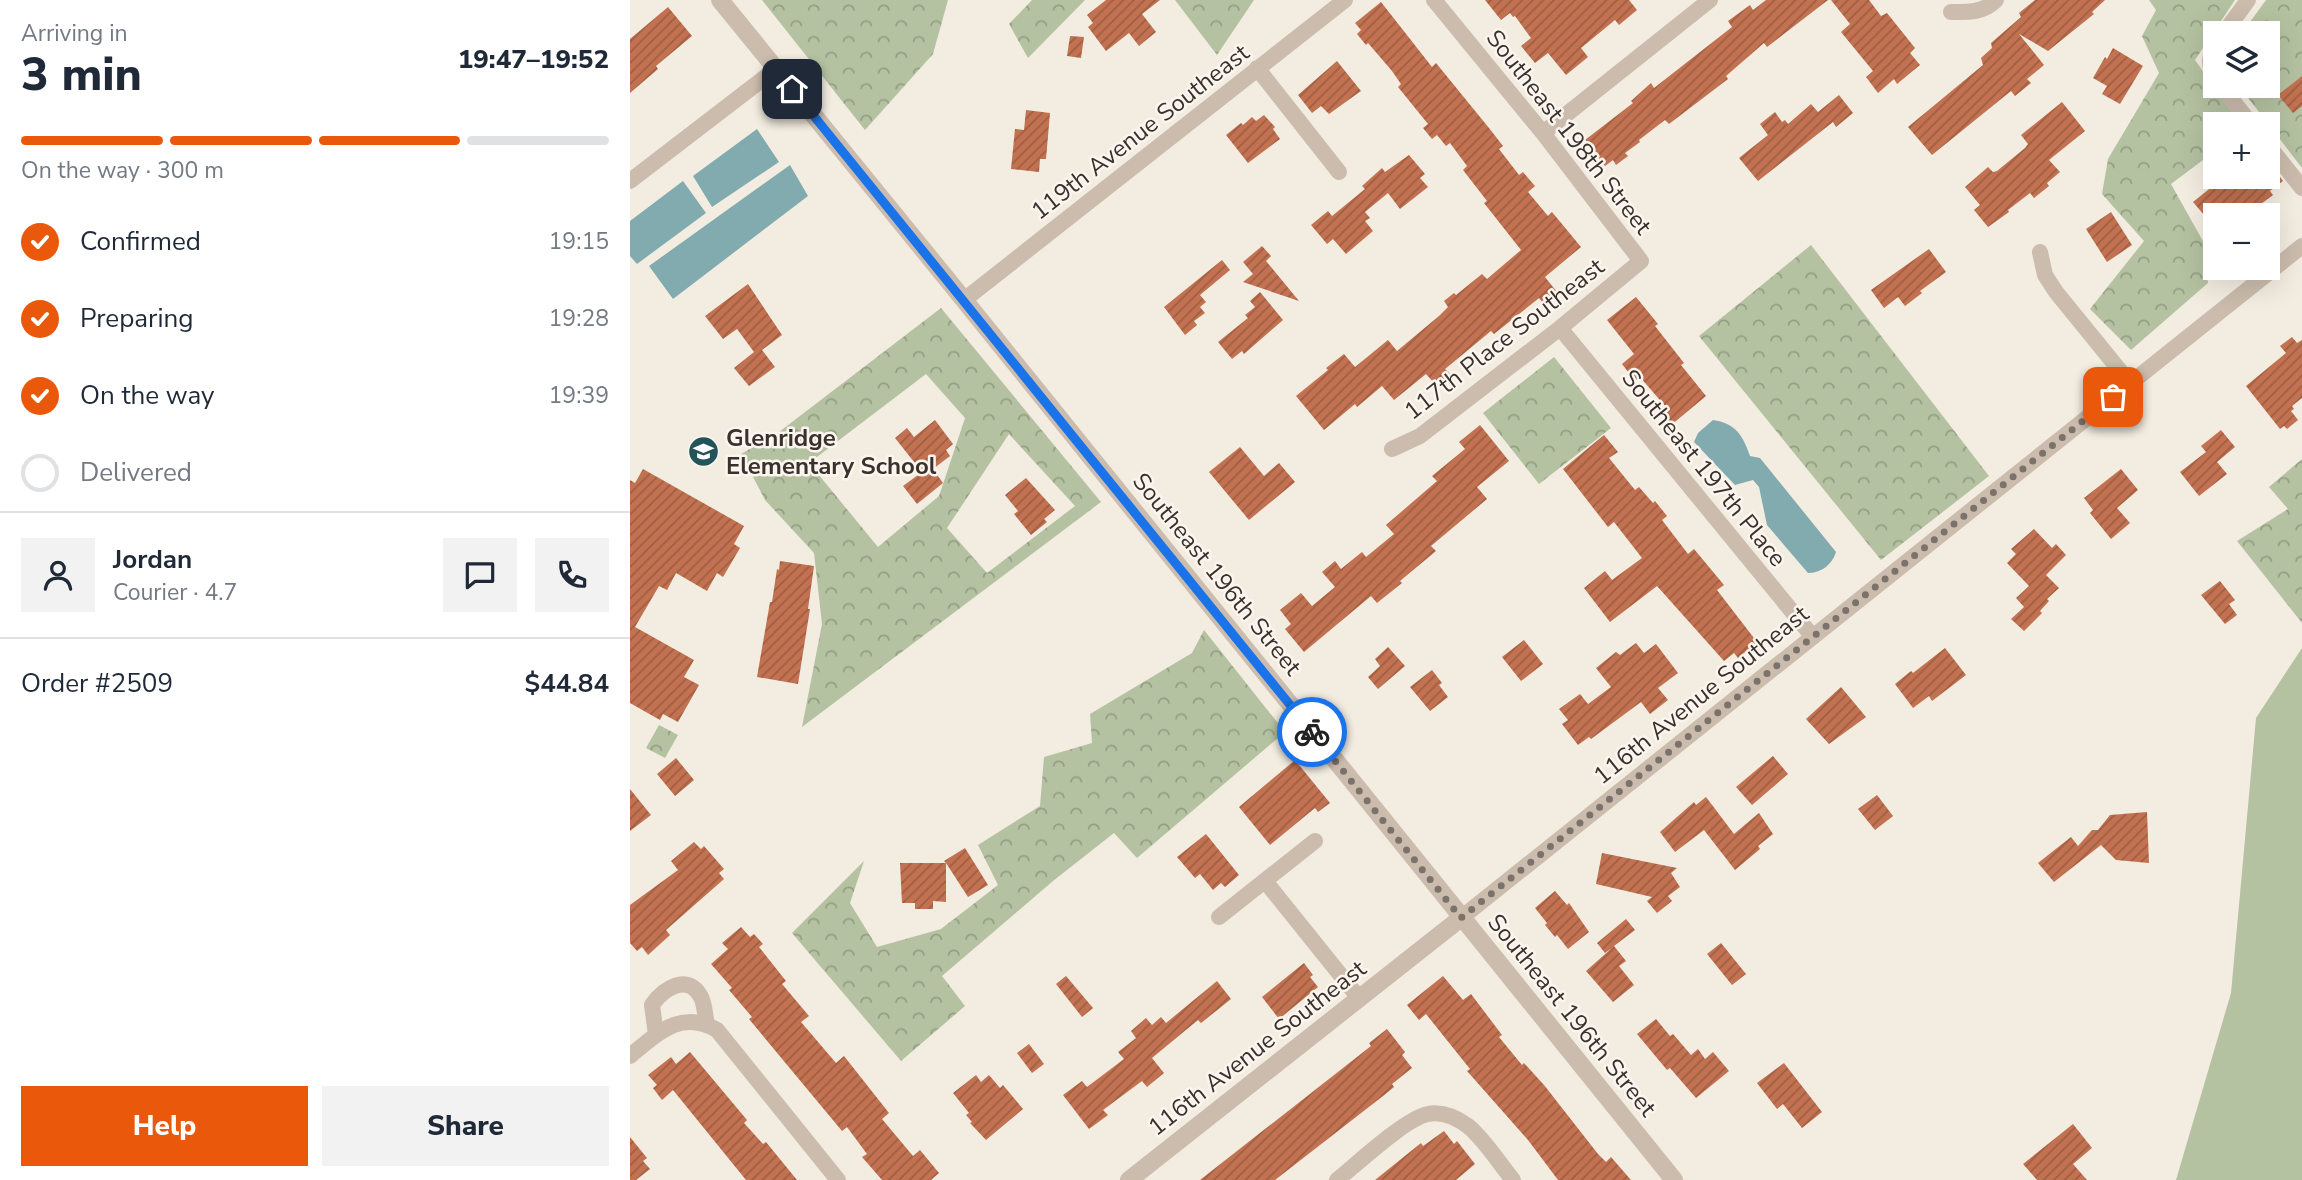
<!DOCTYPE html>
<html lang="en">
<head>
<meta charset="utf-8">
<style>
	body { margin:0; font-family:"Nunito Sans",sans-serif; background:#f2f2f3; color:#1f2937; height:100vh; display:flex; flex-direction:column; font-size:26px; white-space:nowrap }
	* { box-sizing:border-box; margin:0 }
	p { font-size:23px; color:#747a83 }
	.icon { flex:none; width:38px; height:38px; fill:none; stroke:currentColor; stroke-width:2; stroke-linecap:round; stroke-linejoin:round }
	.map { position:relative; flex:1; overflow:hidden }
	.drawer { display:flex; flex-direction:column; background:#fff; width:630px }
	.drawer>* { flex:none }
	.buttons { position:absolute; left:1573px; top:21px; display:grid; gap:14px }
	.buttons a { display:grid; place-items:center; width:77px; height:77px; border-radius:0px; background:#fff; box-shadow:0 7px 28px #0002; font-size:35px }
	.pin { position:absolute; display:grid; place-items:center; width:60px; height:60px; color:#fff; margin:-30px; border-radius:14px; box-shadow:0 4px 10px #0006 }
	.courier { position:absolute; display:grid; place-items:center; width:70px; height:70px; margin:-35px; border:5px solid #1a73e8; border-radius:50%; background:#fff; color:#222; box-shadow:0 2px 9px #0007 }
	.overview em { font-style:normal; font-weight:800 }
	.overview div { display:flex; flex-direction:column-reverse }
	.overview { display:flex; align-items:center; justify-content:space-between; height:119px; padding:0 21px }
	h1 { font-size:46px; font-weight:800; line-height:52px }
	.bar { display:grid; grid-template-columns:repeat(4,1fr); gap:10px 7px; align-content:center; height:84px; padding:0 21px }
	.bar i { height:9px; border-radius:5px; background:#e0e1e3 }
	.bar .active { background:#ea580c }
	.bar p { grid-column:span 4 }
	.line { display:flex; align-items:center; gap:18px; padding:0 21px; border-top:2px solid #e0e1e3 }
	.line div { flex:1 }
	.round { display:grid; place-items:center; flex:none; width:74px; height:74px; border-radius:0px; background:#f2f2f3 }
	ol { padding:0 21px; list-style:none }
	li { display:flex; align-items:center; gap:21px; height:77px }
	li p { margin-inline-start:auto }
	li .icon { padding:7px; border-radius:50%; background:#ea580c; color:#fff; stroke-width:4 }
	li:last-child { color:#747a83 }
	li i { width:38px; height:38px; border:4px solid #e0e1e3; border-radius:50% }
	.cta { display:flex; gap:14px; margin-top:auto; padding:14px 21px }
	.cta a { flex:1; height:80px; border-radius:0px; background:#ea580c; color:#fff; font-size:28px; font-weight:800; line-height:80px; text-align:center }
	.cta a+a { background:#f2f2f3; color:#1f2937 }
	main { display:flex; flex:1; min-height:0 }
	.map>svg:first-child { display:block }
	.grass { fill:#b5c2a1 }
	.forest { fill:url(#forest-crowns); fill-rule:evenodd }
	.water { fill:#81abaf }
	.building { fill:url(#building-hatch) }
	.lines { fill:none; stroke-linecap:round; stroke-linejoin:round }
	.minor { stroke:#cbbcad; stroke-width:16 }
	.tertiary { stroke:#cbbcad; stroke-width:18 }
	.done { stroke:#7b726b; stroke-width:7; stroke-dasharray:0 12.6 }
	.route { stroke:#1a73e8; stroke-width:9 }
	.labels { text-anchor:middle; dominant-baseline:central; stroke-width:5; stroke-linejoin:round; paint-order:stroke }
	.street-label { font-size:24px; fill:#3a312b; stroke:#faf5ee }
	.poi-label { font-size:24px; font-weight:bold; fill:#3a312b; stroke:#faf5ee; text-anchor:start }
</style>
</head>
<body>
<main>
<section class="drawer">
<div class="overview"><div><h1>3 min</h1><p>Arriving in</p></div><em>19:47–19:52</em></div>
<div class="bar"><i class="active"></i><i class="active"></i><i class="active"></i><i></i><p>On the way · 300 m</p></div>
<ol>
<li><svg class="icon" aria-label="check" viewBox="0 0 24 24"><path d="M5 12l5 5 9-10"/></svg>Confirmed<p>19:15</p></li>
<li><svg class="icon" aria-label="check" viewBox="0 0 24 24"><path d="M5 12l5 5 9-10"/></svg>Preparing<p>19:28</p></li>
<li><svg class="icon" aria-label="check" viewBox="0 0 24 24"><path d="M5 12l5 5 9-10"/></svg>On the way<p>19:39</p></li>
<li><i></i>Delivered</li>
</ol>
<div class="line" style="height:126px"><a class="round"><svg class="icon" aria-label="person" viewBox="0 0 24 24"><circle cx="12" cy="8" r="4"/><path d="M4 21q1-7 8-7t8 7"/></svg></a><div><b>Jordan</b><p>Courier · 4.7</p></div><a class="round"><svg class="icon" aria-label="chat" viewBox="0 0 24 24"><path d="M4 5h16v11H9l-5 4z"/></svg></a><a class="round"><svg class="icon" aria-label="phone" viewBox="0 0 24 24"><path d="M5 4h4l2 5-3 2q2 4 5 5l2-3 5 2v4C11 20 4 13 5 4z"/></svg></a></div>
<div class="line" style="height:91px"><div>Order #2509</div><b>$44.84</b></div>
<div class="cta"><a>Help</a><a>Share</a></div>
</section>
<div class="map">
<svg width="1672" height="1180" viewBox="0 0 1672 1180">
	<defs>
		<pattern id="forest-crowns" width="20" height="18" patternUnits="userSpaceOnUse" patternTransform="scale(1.75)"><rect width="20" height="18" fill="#b5c2a1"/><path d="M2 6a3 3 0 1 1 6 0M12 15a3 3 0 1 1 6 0" fill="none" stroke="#949e83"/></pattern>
		<pattern id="building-hatch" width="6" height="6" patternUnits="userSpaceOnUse" patternTransform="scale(1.75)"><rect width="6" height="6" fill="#c27250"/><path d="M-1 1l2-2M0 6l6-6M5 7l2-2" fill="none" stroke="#9f5e43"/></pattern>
	</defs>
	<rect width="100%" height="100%" fill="#f3ece1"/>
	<path class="grass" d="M1672,648V1180H1546L1601,993L1626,718Z"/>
	<path class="forest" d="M132,0H318L303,54L235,130Z
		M402,0H455L398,58L379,24Z
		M545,0H624L587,55Z
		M1519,0H1605L1565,60L1610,124H1586L1585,151L1541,184L1574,243L1578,283L1501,350L1460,309L1514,241L1472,194L1478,159L1529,73L1512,36L1526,10Z
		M1636,0H1672V168L1609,86H1638V33H1612Z
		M1181,245L1359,476L1251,560L1069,336Z
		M311,308L471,502L172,727L192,624L184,553L135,500L111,454L149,432ZM296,374L335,418L309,496L248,547L179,463ZM379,434L445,506L357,573L317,528Z
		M924,357L981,428L909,484L853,413Z
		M1672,459V623L1607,541L1658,509L1639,487Z
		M574,630L655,732L507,858L484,833L423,881L312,976L335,1006L271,1061L162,933L234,861L220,903L247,947L311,929L368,885L348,845L410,806L414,757L462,743L460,714L562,653Z
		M29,725L48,735L35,758L16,748Z"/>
	<path class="water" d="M127,129L149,162L82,207L63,176Z
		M160,165L178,196L43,299L19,266Z
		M53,181L76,213L7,264L0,256V221Z
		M1083,420C1105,423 1113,435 1120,456L1130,458L1206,552C1202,565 1191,573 1178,573L1137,525L1129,487L1123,480L1105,485L1064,442L1068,433Z"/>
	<path class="building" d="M476,0H530L512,14L526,32L509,46L499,33L476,51L458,27L463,23L457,15Z
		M855,0H999L1007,10L989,25L985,20L951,48L958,57L936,75L918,53L905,63L891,46L901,38L885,16L883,17L880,13L871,20Z
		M1136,0H1198L1137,47L1134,43L1096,76L1098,79L1039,124L1035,120L1009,140L1010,142L995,153L998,156L986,165L983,160L975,166L955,140L1003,103L1001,101L1021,83L1024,88L1102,27L1098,21L1120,5L1123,10Z
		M1201,0H1239L1251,16L1257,13L1285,48L1280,53L1290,65L1267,84L1264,79L1248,93L1236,77L1243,71L1211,32L1220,24Z
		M1405,0H1475L1462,12L1464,14L1418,51L1389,34L1414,65L1397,79L1401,83L1385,96L1381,91L1302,155L1278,127L1353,65L1351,58L1362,48L1361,43L1391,17L1389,13Z
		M751,2L802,67L806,63L859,128L873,146L869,149L889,175L893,172L905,186L898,192L918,216L922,212L951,247L915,277L927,292L913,303L909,298L864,334L861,331L815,369L820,374L806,385L796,374L764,400L752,386L727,407L725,404L694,430L666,396L698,370L696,368L714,354L725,367L758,340L767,351L809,316L818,307L814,301L824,293L826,295L852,274L857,279L891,250L854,203L857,201L833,170L837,166L820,143L816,146L807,135L802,139L793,128L798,124L768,87L771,84L762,71L738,43L736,45L727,34L731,30L725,23Z
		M38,7L62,36L26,66L28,69L0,93V39Z
		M440,36L454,37L451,58L437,56Z
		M1483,48L1513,66L1490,104L1472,94L1477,86L1463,78L1475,57L1477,59Z
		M707,61L731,91L699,114L691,106L682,113L668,95Z
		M1672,76V106L1663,113L1648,95Z
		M1209,95L1223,113L1206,127L1203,122L1128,181L1109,158L1138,135L1130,124L1145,112L1152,122L1155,120L1158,124L1181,104L1188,112Z
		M1432,102L1455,131L1419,160L1430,172L1417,183L1419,186L1404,198L1400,193L1378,210L1379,212L1358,227L1344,210L1350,205L1335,187L1358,167L1363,172L1367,171L1395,148L1398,144L1391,135Z
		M396,110L420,113L416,159H410L409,172L381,169L385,129L394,130Z
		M634,115L645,127L643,129L650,139L618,163L596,135L611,123L613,125L622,117L626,121Z
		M779,155L795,174L790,178L798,187L770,209L758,193L735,212L740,218L735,221L743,231L716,254L703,239L697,244L681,225L698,211L702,216L735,189L732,186L752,168L755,172Z
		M1594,177H1650L1653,181L1640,191L1643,195L1627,207L1625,204L1611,215H1586V229L1563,202Z
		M1481,212L1502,245L1477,262L1456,229Z
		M632,246L641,256L636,261L669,301L613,282L623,274L613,262Z
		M1299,249L1316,272L1290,291L1292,293L1275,306L1268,297L1254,308L1241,290Z
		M592,260L600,270L570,295L576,302L570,307L575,313L564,321L567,325L555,335L534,307Z
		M118,284L152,335L132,350L145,367L119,386L104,368L124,352L107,329L93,339L75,316Z
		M630,292L653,320L614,354L612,351L602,359L588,342L618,318L615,315L625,307L620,301Z
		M1006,297L1028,324L1025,326L1054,363L1051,365L1076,396L1040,426L1028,411L1035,406L1010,377L1005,381L992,364L1004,354L977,320Z
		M1662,337L1667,343L1672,340V398L1662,406L1664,409L1661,411L1668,420L1657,429L1654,426L1650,429L1616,386L1656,353L1650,346Z
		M305,420L323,444L316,450L320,456L303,469L313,483L287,504L273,486L292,472L265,438L277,428L284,437Z
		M850,425L879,461L847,487L857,499L801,546L806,551L770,581L772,583L747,603L741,596L674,652L655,629L661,624L650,610L671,593L682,606L705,587L692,572L705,561L711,569L732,552L736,557L764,534L756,525L807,481L802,476L835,449L829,442Z
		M1591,430L1605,447L1587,462L1597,474L1569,496L1550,472L1576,452L1571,446Z
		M974,435L988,452L979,458L1005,490L1009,487L1023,503L1025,501L1037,516L1032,520L1058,554L1064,549L1094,585L1087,590L1127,642L1108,658L1104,653L1094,661L1027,586L980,622L954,588L975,571L982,580L1012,558L984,522L978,527L933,469Z
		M610,447L634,476L649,463L665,482L619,520L579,472Z
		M13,469L114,526L104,544L110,548L93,577L87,573L77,591L46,573L37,590L29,586L5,627L64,660L54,677L69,685L48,722L33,714L30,720L0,703V480L5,483Z
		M1491,469L1508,490L1487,508L1500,523L1481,539L1460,513L1463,510L1454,498Z
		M396,478L425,510L414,519L417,522L401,535L384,514L388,511L375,495Z
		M1404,529L1422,548L1426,544L1436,555L1416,575L1429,588L1417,599L1419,601L1410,611L1412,613L1394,631L1381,619L1394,607L1386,598L1399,586L1377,563L1386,554L1381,549Z
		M150,561L184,566L178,609H180L168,684L127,677L140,602H142L147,569L149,570Z
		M1590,581L1605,600L1599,604L1607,615L1595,624L1571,595Z
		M894,640L913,664L891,681L872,657Z
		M1006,643L1014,653L1026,644L1048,673L1028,688L1038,700L1020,714L1011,702L961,739L959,737L948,745L932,724L938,720L929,709L950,694L958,704L981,687L966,668L986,652L990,655Z
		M758,647L775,666L748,689L738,677L750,666L745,659Z
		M1315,648L1336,675L1302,701L1299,696L1283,708L1265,684L1281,671L1283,673Z
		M802,670L812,683L809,685L818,697L800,711L780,687Z
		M1211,687L1236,717L1199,744L1176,719Z
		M1143,756L1158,774L1122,805L1106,787Z
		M46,758L64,780L45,796L27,774Z
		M665,760L700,803L688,812L685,808L640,845L609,807Z
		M0,789L21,815L0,831Z
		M1247,795L1263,816L1245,830L1228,809Z
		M1076,797L1104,834L1129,813L1143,834L1128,846L1130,849L1105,870L1074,830L1045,852L1030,832L1064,802L1066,805Z
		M1517,812L1519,863L1486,860L1471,845L1424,882L1408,863L1441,837L1448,846L1462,830H1468L1480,815Z
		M576,834L609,875L595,887L591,883L583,890L570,874L565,878L547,857Z
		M64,842L71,849L74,846L94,869L89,873L94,879L36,930L40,935L18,955L12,947L7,951L0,943V905L48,870L41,861Z
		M335,848L358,885L338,897L316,863V902L303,901V909H285V903H272L270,863H316L314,861Z
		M972,853L1047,868L1041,873L1050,887L1038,896L1042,901L1027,913L1017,901L1022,897L966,884Z
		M925,891L937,905L939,903L959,932L938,949L927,935L925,937L915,925L917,923L905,908Z
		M996,919L1005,930L984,946L996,961L989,966L1004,985L983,1002L956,971L982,948L975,953L967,943Z
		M111,927L120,937L124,934L133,944L129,947L156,981L152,984L179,1016L171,1022L206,1063L214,1056L259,1113L252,1119L283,1156L290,1150L309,1173L301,1180H252L232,1157L237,1154L217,1127L212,1131L119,1019L122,1017L99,990L102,988L81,964L98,949L92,943Z
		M1091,943L1116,974L1102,985L1077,954Z
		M674,963L683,975L680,977L688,987L649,1019L632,997Z
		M436,976L463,1008L452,1017L426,984Z
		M813,976L833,1000L841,994L872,1035L869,1037L892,1065L894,1063L914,1085L968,1154L976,1162L981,1157L1001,1180H928L898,1140L837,1071L840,1069L796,1014L789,1020L777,1005Z
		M587,981L601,999L571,1023L568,1020L522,1058L534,1073L517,1087L512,1081L473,1110L478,1115L459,1129L433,1095L452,1081L457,1087L494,1059L488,1052L506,1038L501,1031L516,1018L522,1025L531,1017L536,1023Z
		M1026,1019L1040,1036L1043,1034L1061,1055L1068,1049L1075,1059L1083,1052L1099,1071L1066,1098L1040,1068L1037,1070L1007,1034Z
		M757,1029L775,1052L772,1055L782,1068L762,1084L764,1087L753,1096L645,1180H570L741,1046L739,1043Z
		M399,1044L414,1064L402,1073L387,1053Z
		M60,1052L117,1120L114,1123L133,1144L136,1142L167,1180H116L43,1090L32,1100L23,1088L27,1085L18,1075L41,1057L46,1064Z
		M1154,1063L1192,1112L1172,1128L1153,1104L1147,1109L1127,1083Z
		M346,1075L351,1082L359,1075L370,1088L373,1085L393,1109L356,1140L340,1123L342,1122L336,1115L339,1113L323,1093Z
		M1443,1124L1462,1148L1443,1164L1457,1180H1407L1393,1164Z
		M814,1131L824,1144L827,1141L845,1164L826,1180H745L791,1143L793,1146Z
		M0,1137L17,1158L13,1161L20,1169L6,1180H0Z"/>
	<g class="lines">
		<path class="minor" d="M1321,12C1338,12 1353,13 1366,0
			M1594,33L1618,0
			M1586,46C1578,57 1578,66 1586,78
			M627,68L709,172
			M1591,86L1621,124
			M913,133L1080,0
			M1638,145L1672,188
			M0,181L146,69
			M1410,252L1415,275L1426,292L1500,383
			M334,300L715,0
			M930,328L1183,637
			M762,449L790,436L930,328L1011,261L913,133L804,0
			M635,881L729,998
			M589,917L685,841
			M831,918L1672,246
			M26,1035L22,1005C33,989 58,972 71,997C75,1005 75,1016 77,1025
			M0,1056C28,1033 51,1009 87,1030L208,1180
			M707,1180C727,1164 776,1118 798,1114C812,1111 827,1118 838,1126C855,1140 869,1163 883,1180"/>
		<path class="tertiary" d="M90,0L334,300L1044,1180
			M499,1180L831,918"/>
	</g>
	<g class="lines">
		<path class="done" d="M682,732L831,918L1483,397"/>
		<path class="route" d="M162,89L682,732"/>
	</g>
	<defs>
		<symbol id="school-disc" viewBox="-11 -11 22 22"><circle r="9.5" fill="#22545a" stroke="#faf5ee"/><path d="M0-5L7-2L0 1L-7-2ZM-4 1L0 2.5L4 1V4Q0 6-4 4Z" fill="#fff"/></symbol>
	</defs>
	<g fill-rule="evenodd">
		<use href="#school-disc" x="56" y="434" width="35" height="35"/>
	</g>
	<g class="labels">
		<g class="street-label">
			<text transform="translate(510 132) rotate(-38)">119th Avenue Southeast</text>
			<text transform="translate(939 132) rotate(52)">Southeast 198th Street</text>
			<text transform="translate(874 339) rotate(-38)">117th Place Southeast</text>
			<text transform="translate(1074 468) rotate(51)">Southeast 197th Place</text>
			<text transform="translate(587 574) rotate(51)">Southeast 196th Street</text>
			<text transform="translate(1071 695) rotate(-39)">116th Avenue Southeast</text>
			<text transform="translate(942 1015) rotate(51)">Southeast 196th Street</text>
			<text transform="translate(627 1048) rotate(-38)">116th Avenue Southeast</text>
		</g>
		<g class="poi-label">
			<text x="96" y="438">Glenridge<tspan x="96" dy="28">Elementary School</tspan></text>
		</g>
	</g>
</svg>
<div class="buttons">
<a><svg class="icon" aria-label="layers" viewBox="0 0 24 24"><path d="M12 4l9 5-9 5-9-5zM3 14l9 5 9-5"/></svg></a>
<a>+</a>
<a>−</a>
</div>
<div class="pin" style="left:1483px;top:397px;background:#ea580c"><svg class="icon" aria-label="bag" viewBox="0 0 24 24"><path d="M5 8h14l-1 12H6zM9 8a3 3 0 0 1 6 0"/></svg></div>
<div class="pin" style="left:162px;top:89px;background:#1f2937"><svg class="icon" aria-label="home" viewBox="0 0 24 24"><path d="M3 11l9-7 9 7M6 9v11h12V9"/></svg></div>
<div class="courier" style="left:682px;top:732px"><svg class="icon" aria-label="bike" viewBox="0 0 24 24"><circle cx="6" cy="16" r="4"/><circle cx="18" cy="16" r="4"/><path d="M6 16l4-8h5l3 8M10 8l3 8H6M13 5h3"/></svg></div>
</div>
</main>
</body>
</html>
